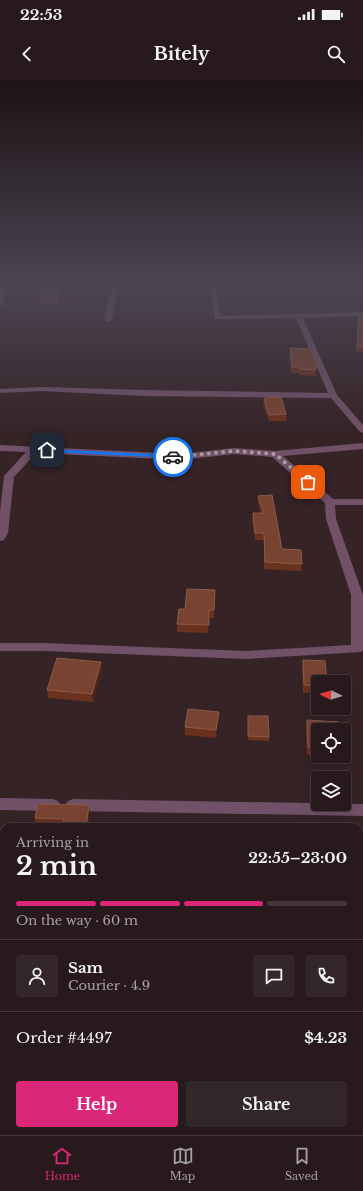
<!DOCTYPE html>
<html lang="en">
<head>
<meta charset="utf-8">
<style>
	body { margin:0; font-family:"Libre Baskerville",serif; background:#342729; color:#f1f3f6; height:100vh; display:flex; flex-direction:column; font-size:15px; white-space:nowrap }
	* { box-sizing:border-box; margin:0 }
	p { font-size:13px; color:#a5a1a3 }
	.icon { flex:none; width:22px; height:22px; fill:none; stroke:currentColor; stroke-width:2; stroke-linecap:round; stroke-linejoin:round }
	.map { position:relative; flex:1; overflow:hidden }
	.drawer { position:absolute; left:0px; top:743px; width:363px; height:312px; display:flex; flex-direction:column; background:#281a1c; border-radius:12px 12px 0 0; box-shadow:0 4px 16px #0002,0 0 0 1px #44383b }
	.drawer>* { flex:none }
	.needle { width:26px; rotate:275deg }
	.tools { position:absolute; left:311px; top:595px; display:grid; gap:8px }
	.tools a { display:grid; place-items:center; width:40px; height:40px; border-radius:4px; background:#281a1c; box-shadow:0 4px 16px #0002,0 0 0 1px #44383b; font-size:20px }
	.pin { position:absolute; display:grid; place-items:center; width:34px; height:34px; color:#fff; margin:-17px; border-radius:8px; box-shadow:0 2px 6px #0006 }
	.courier { position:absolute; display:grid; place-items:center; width:40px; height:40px; margin:-20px; border:3px solid #1a73e8; border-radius:50%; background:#fff; color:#222; box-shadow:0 1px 5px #0007 }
	.overview em { font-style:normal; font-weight:800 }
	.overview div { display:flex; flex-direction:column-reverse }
	.overview { display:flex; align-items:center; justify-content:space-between; height:68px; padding:0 16px }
	h1 { font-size:26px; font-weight:800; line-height:30px }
	.bar { display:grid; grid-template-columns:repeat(4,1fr); gap:6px 4px; align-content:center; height:48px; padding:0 16px }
	.bar i { height:5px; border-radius:3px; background:#44383b }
	.bar .selected { background:#db2777 }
	.bar p { grid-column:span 4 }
	.line { display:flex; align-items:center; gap:10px; padding:0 16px; border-top:1px solid #44383b }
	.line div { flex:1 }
	.round { display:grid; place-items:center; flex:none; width:42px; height:42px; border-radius:4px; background:#342729 }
	.primary-button { display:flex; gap:8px; margin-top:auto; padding:8px 16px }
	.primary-button a { flex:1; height:46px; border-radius:4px; background:#db2777; color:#fff; font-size:16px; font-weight:800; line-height:46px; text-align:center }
	.primary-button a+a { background:#342729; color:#f1f3f6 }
	.status { display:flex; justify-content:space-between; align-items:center; height:28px; padding:0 20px; background:#281a1c; direction:ltr }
	.status svg { height:11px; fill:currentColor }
	header { display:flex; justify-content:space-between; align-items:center; height:52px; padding:0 16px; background:#281a1c; font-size:18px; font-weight:800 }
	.tabs { display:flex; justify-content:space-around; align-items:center; height:56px; border-top:1px solid #44383b; background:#281a1c; font-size:11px; color:#a5a1a3 }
	.tabs a { display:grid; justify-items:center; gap:2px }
	.tabs .selected { color:#db2777 }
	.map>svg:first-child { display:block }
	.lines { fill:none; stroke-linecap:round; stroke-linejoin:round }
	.minor { fill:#705167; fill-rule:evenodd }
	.wall { fill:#6a311d }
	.shaded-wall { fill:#4f2418 }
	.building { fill:#784331; stroke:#8a5b4c }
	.route { fill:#1a73e8 }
	.done { stroke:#a99b9e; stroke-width:4; stroke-dasharray:0 7.2 }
</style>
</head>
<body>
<div class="status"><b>22:53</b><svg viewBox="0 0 49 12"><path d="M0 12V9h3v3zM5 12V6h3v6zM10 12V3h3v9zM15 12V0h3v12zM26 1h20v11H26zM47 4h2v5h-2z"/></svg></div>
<header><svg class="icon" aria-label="back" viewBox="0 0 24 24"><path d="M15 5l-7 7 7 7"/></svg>Bitely<svg class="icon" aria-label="search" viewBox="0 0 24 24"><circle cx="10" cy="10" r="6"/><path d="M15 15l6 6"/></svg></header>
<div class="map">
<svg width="363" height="1055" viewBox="0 0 363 1055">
	<rect width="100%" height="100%" fill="#352326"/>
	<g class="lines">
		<path class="minor" d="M0,207H6L3,225L0,227Z
			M112,207H118L112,240L108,242L104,240Z
			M210,207H216L220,236L363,232V236L303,238L337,315L363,345V353L360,352L331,318L144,316L42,311L0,313V309L42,307L144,310L328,313L296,238L215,239Z
			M363,363V369L283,376L333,419H363V425H335L336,439L363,515V570L361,572L246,579L44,571H0V563H44L246,571L351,565V515L326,439L325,423L272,377L234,374L181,380L36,373L14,397L8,453L4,460L0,461V432L4,396L26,372L0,371V365L181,374L234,368L275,371Z
			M0,718L53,719L58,721L61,725L58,729L53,731L0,730Z
			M73,719L363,724V736L73,731L68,729L65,725L68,721Z"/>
	</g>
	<path class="wall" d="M330,207H363V214L335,215Z
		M61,209L57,224H40V221Z
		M363,233V272H356L358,238Z
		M290,268L316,290V296L299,295V293H291L290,274Z
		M264,318L286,334V341H269L263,324Z
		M258,416L282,469L302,484L301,491L264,489V460H255L252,440L253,433H261L258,423Z
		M215,510L214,538H209L208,553L177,552V544L185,529Z
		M303,580L318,602V613H303L302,588Z
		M102,589L93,622L48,618L47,610Z
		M219,632L216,658L185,655V647Z
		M248,636L269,657V661L248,660Z
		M307,640L318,650V676H339V678L307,675L306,648Z
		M90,733L63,747L36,746L35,738Z
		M0,764H4V796L0,795Z"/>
	<path class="shaded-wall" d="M60,207L61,209L57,224V221Z
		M101,582L102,589L93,622L92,614Z
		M219,632L218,640L216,658V650Z
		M89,725L90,733L88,747H86Z
		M4,784V794L3,788Z"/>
	<path class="building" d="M44,207H60L57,221H40Z
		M333,207H363V209L336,210Z
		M359,233H363V267H357Z
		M290,268L310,269L316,281V290L299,289V287H292Z
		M281,317L286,334L269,335L264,318Z
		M272,415L282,469L301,470L302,484L265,482L264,453H255L253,433H264L258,416Z
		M187,509L215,510L214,530H209V545L177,544L179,529H185Z
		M57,578L101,582L92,614L47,610Z
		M303,580L325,581L327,602H318V606L304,605Z
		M188,629L219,632L216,650L185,647Z
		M248,636H268L269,657L248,656Z
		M307,640L339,642V650H318V668L308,667Z
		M38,724L89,725L86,747H63L64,739L35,738Z
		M0,764H4V784L3,788H0Z"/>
	<linearGradient id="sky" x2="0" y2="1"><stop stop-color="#1d1315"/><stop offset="0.58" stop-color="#4b4552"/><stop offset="1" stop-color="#4b4552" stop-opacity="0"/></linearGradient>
	<rect width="363" height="354" fill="url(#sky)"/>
	<path class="route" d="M47,369L173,375L176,377L173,378L46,372L45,370Z"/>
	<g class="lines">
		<path class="done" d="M173,377L234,371L275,374L308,402"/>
	</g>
</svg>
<div class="tools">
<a><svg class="needle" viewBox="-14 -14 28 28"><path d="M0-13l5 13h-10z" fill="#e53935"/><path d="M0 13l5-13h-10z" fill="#a5a1a3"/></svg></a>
<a><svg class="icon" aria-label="locate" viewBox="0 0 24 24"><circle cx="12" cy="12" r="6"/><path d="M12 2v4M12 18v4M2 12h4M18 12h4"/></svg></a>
<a><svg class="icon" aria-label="layers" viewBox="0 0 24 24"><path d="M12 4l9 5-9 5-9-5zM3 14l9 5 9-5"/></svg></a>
</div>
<div class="pin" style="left:308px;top:402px;background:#ea580c"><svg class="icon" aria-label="bag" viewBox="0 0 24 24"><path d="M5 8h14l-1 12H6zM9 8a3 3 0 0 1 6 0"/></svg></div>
<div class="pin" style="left:47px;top:370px;background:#1f2937"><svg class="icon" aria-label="home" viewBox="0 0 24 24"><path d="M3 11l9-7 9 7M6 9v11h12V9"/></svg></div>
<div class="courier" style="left:173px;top:377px"><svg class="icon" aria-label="car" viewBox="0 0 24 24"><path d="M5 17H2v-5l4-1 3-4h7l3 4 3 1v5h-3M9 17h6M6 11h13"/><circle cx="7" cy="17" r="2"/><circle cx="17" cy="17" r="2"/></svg></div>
<section class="drawer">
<div class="overview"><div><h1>2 min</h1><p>Arriving in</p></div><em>22:55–23:00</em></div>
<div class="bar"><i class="selected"></i><i class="selected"></i><i class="selected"></i><i></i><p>On the way · 60 m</p></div>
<div class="line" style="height:72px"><a class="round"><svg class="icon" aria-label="person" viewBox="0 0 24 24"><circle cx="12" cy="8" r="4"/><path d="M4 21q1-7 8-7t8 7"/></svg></a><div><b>Sam</b><p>Courier · 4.9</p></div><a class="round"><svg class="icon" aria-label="chat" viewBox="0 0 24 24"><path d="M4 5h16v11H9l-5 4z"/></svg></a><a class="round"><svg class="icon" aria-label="phone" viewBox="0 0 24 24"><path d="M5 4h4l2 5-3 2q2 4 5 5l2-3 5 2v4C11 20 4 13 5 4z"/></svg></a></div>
<div class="line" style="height:52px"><div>Order #4497</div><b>$4.23</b></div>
<div class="primary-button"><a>Help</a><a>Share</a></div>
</section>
</div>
<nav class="tabs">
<a class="selected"><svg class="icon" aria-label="home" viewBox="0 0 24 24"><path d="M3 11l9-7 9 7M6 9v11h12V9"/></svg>Home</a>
<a><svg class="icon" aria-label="map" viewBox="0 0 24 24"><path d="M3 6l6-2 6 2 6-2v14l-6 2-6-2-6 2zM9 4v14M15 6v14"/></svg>Map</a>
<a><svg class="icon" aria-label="saved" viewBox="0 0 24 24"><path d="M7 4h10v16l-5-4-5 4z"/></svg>Saved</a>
</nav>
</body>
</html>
